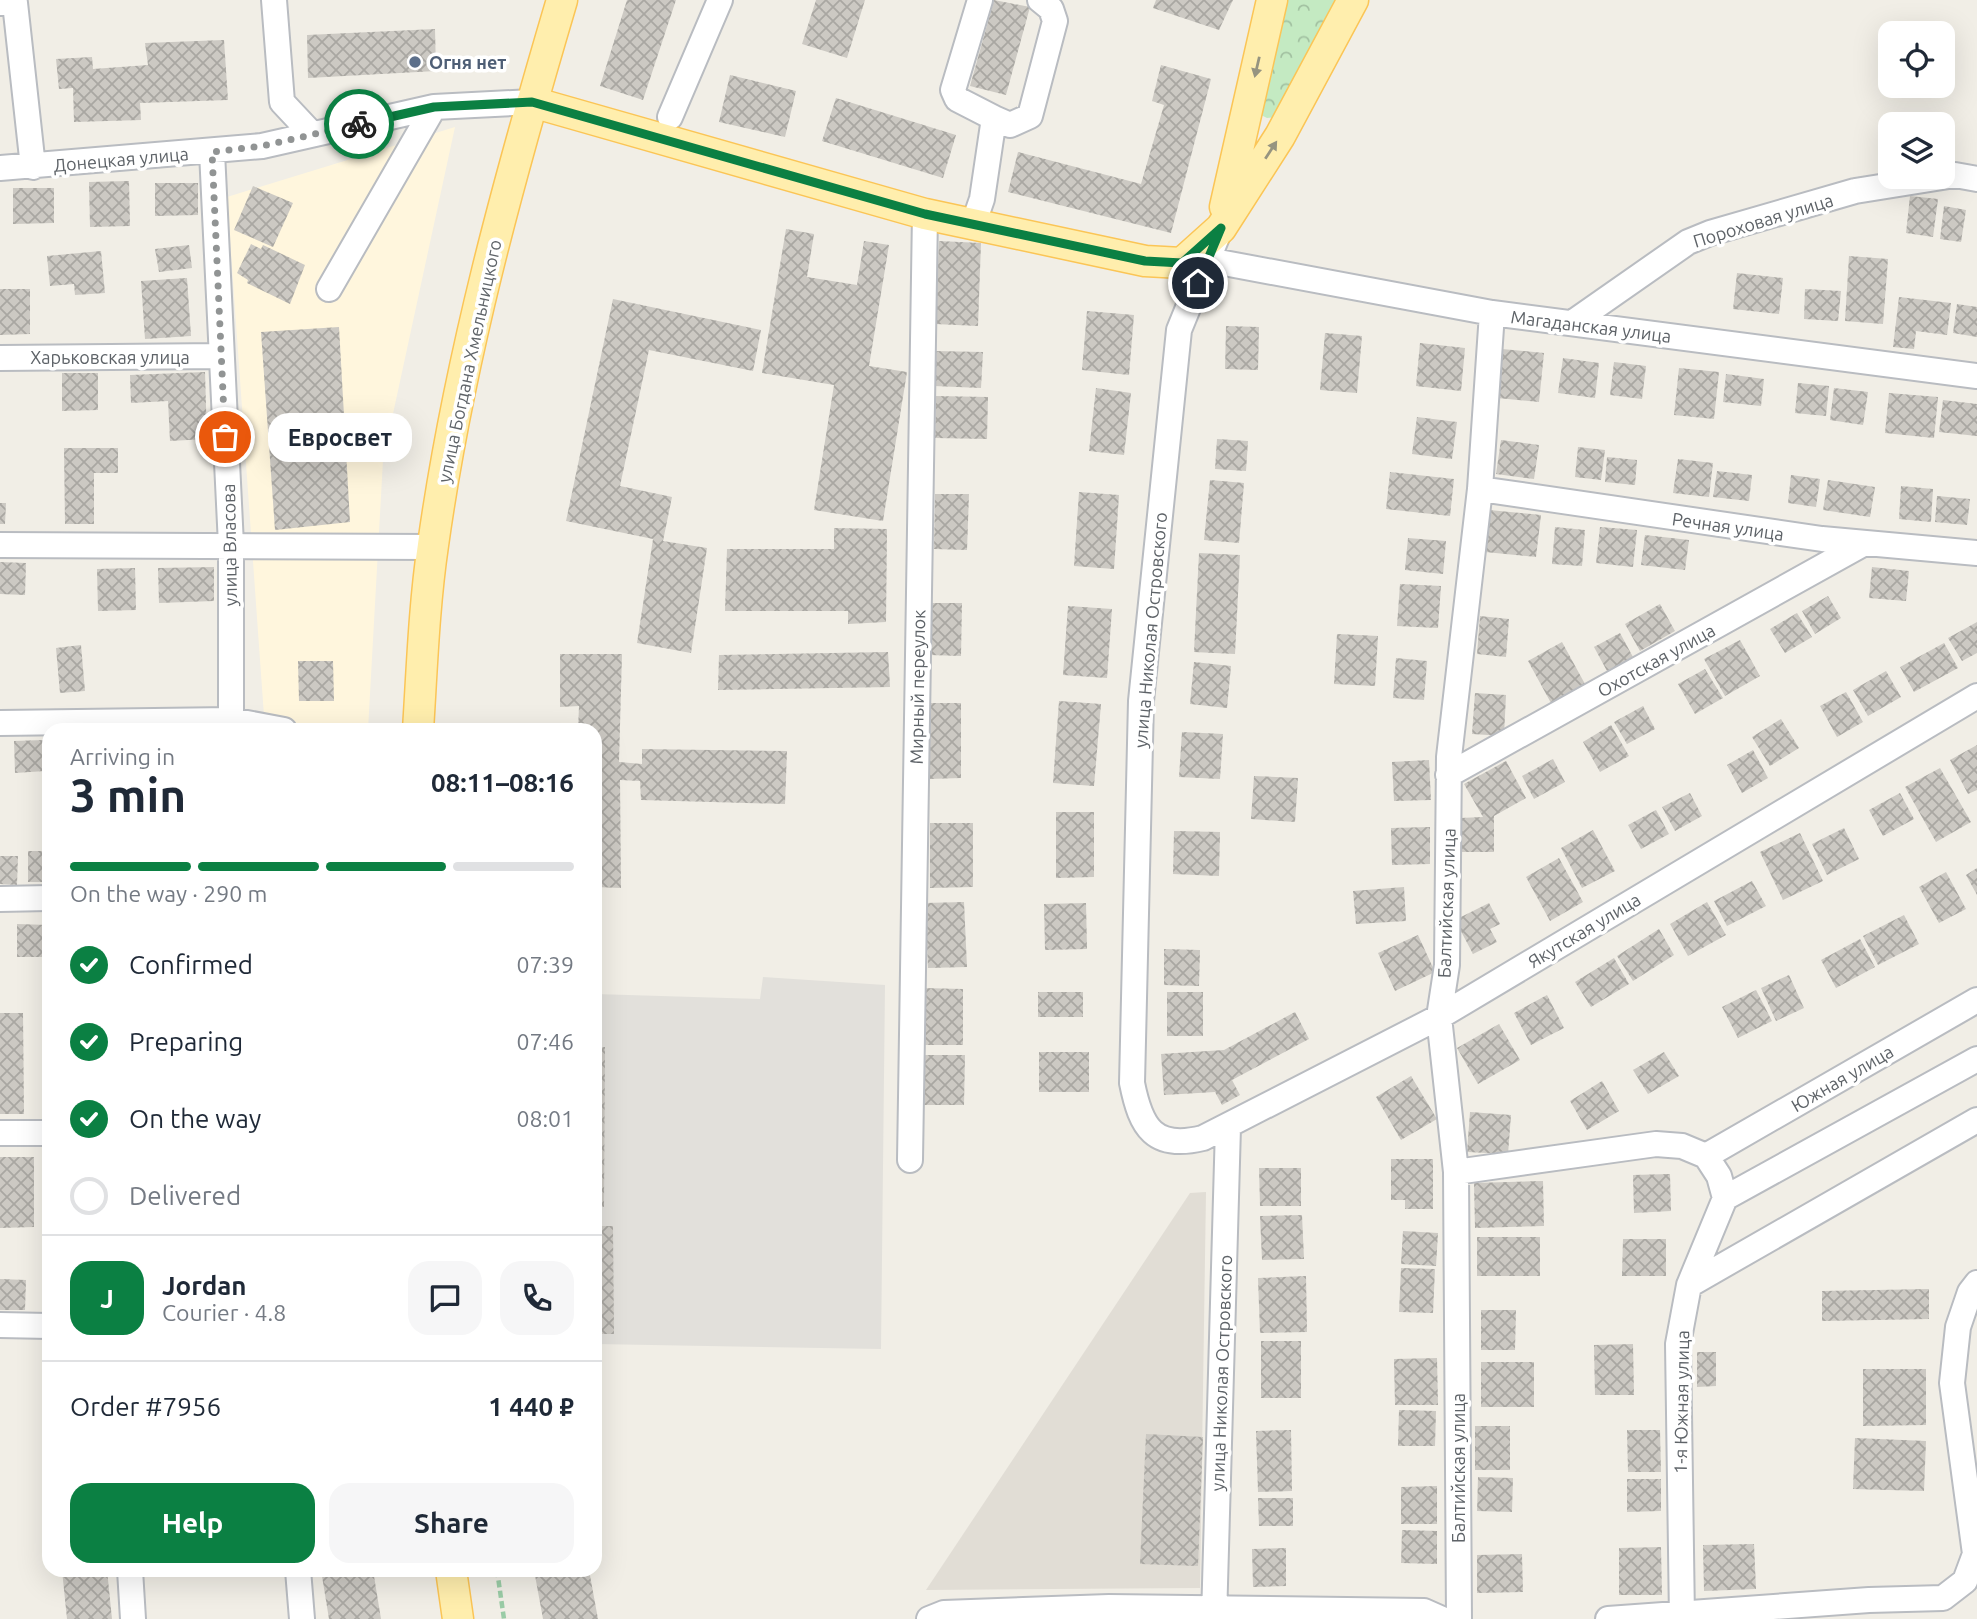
<!DOCTYPE html>
<html lang="en">
<head>
<meta charset="utf-8">
<style>
	body { margin:0; font-family:Ubuntu,sans-serif; background:#f6f6f7; color:#1f2937; height:100vh; display:flex; flex-direction:column; font-size:26px; white-space:nowrap }
	* { box-sizing:border-box; margin:0 }
	p { font-size:23px; color:#747a83 }
	.icon { flex:none; width:38px; height:38px; fill:none; stroke:currentColor; stroke-width:2; stroke-linecap:round; stroke-linejoin:round }
	.map { position:relative; flex:1; overflow:hidden }
	.sheet { position:absolute; left:42px; top:723px; width:560px; height:854px; display:flex; flex-direction:column; background:#fff; border-radius:21px; box-shadow:0 7px 28px #0002 }
	.sheet>* { flex:none }
	.buttons { position:absolute; left:1878px; top:21px; display:grid; gap:14px }
	.buttons a { display:grid; place-items:center; width:77px; height:77px; border-radius:14px; background:#fff; box-shadow:0 7px 28px #0002; font-size:35px }
	.pin { position:absolute; display:grid; place-items:center; width:60px; height:60px; color:#fff; margin:-30px; border:4px solid #fff; border-radius:50%; box-shadow:0 2px 7px #0007 }
	.courier { position:absolute; display:grid; place-items:center; width:70px; height:70px; margin:-35px; border:5px solid #0b8043; border-radius:50%; background:#fff; color:#222; box-shadow:0 2px 9px #0007 }
	.bubble { position:absolute; height:49px; border-radius:21px; background:#fff; box-shadow:0 7px 28px #0002; font-size:23px; font-weight:700; line-height:49px; text-align:center }
	.overview em { font-style:normal; font-weight:700 }
	.overview div { display:flex; flex-direction:column-reverse }
	.overview { display:flex; align-items:center; justify-content:space-between; height:119px; padding:0 28px }
	h1 { font-size:46px; font-weight:700; line-height:52px }
	.bar { display:grid; grid-template-columns:repeat(4,1fr); gap:10px 7px; align-content:center; height:84px; padding:0 28px }
	.bar i { height:9px; border-radius:5px; background:#e0e1e3 }
	.bar .current { background:#0b8043 }
	.bar p { grid-column:span 4 }
	.line { display:flex; align-items:center; gap:18px; padding:0 28px; border-top:2px solid #e0e1e3 }
	.line div { flex:1 }
	.round { display:grid; place-items:center; flex:none; width:74px; height:74px; border-radius:21px; background:#f6f6f7 }
	ol { padding:0 28px; list-style:none }
	li { display:flex; align-items:center; gap:21px; height:77px }
	li p { margin-inline-start:auto }
	li .icon { padding:7px; border-radius:50%; background:#0b8043; color:#fff; stroke-width:4 }
	li:last-child { color:#747a83 }
	li i { width:38px; height:38px; border:4px solid #e0e1e3; border-radius:50% }
	.action { display:flex; gap:14px; margin-top:auto; padding:14px 28px }
	.action a { flex:1; height:80px; border-radius:21px; background:#0b8043; color:#fff; font-size:28px; font-weight:700; line-height:80px; text-align:center }
	.action a+a { background:#f6f6f7; color:#1f2937 }
	.map>svg:first-child { display:block }
	.commercial { fill:#fff6dd }
	.industrial { fill:#e2e0db }
	.education { fill:#e1ddd5 }
	.forest { fill:url(#forest-crowns) }
	.building { fill:url(#building-cross-hatch) }
	.lines { fill:none; stroke-linecap:round; stroke-linejoin:round }
	.minor-casing { stroke:#b9bcc1; stroke-width:28 }
	.major-casing { stroke:#fbc556; stroke-width:33 }
	.path { stroke:#9acca6; stroke-width:4.5; stroke-dasharray:7 3.5; stroke-linecap:butt }
	.minor { stroke:#fff; stroke-width:24 }
	.major { stroke:#ffeead; stroke-width:30 }
	.oneway { fill:#969480 }
	.done { stroke:#919494; stroke-width:7; stroke-dasharray:0 12.6 }
	.route { stroke:#0b8043; stroke-width:9 }
	.service-dot { fill:#5c6f8a; stroke:#fff; stroke-width:2.5 }
	.labels { text-anchor:middle; dominant-baseline:central; stroke-width:7; stroke-linejoin:round; paint-order:stroke }
	.service-label { font-size:18px; font-weight:bold; fill:#4e5e75; stroke:#fff; text-anchor:start }
	.street-label { font-size:18px; fill:#5e6368; stroke:#fff }
</style>
</head>
<body>
<div class="map">
<svg width="1977" height="1619" viewBox="0 0 1977 1619">
	<defs>
		<pattern id="forest-crowns" width="20" height="18" patternUnits="userSpaceOnUse" patternTransform="scale(1.75)"><rect width="20" height="18" fill="#c4eac2"/><path d="M2 6a3 3 0 1 1 6 0M12 15a3 3 0 1 1 6 0" fill="none" stroke="#a2c1a1"/></pattern>
		<pattern id="building-cross-hatch" width="8" height="8" patternUnits="userSpaceOnUse" patternTransform="scale(1.75)"><rect width="8" height="8" fill="#ccc9c3"/><path d="M0 0l8 8M0 8l8-8" fill="none" stroke="#a9a7a2"/></pattern>
	</defs>
	<rect width="100%" height="100%" fill="#f1eee6"/>
	<path class="commercial" d="M455,127L383,460L368,730H265L227,197Z"/>
	<path class="industrial" d="M763,977L885,985L881,1349L595,1344V994L760,999Z"/>
	<path class="education" d="M1206,1192L1200,1588L926,1590L1190,1193Z"/>
	<path class="forest" d="M1285,0H1341L1275,117L1267,118L1259,114Z"/>
	<path class="building" d="M627,0H676L643,100L600,86Z
		M816,0H865L847,58L802,44Z
		M994,0L1030,7L1006,95L970,86Z
		M1156,0H1233L1219,30L1153,8Z
		M435,29L436,71L308,78L307,35Z
		M224,40L228,100L140,103L141,120L74,122L73,88L59,89L56,59L92,57L93,69L148,65L145,43Z
		M1161,65L1211,79L1171,233L1008,192L1018,152L1141,184L1164,105L1152,101Z
		M730,75L796,91L785,137L719,122Z
		M836,98L956,135L943,178L822,141Z
		M129,181L130,226L90,227L89,182Z
		M155,183H198V215L155,216Z
		M253,186L293,203L273,247L234,230Z
		M13,188H54V223L13,224Z
		M1910,196L1938,199L1933,237L1906,233Z
		M1944,206L1966,210L1961,242L1940,239Z
		M786,229L814,234L807,277L857,285L864,241L889,245L869,366L907,372L883,521L814,510L834,385L762,373Z
		M939,241L981,243L978,326L935,324Z
		M251,244L261,249L263,245L305,265L290,304L247,283L248,280L237,273Z
		M189,245L192,268L159,272L155,249Z
		M101,251L105,293L75,295L74,284L50,286L47,256Z
		M1849,256L1888,259L1883,324L1845,321Z
		M1737,273L1783,278L1779,314L1733,309Z
		M187,278L191,336L145,339L141,281Z
		M0,289H30V334L0,335Z
		M1805,289L1841,291L1838,321L1804,319Z
		M1899,297L1951,303L1947,335L1916,331L1914,349L1893,347Z
		M613,299L761,330L753,371L649,350L620,486L672,497L663,541L707,548L691,653L637,643L653,539L566,521Z
		M1957,304L1977,307V337L1953,333Z
		M1087,311L1134,315L1129,375L1082,370Z
		M1226,326L1259,327L1258,370L1225,369Z
		M339,327L350,522L275,530L261,332Z
		M1325,333L1362,336L1357,393L1320,390Z
		M1420,343L1465,348L1461,391L1416,386Z
		M1502,349L1544,353L1539,402L1497,398Z
		M935,351L983,352L981,388L934,386Z
		M1563,358L1599,363L1595,398L1558,393Z
		M1614,362L1646,366L1642,399L1610,395Z
		M1679,368L1719,372L1714,419L1674,415Z
		M205,372L207,439L170,441L168,401L131,403L130,375Z
		M62,373H98V410L62,411Z
		M1726,374L1764,379L1761,406L1723,402Z
		M1798,383L1829,386L1826,416L1795,413Z
		M1096,388L1131,393L1124,455L1089,451Z
		M1834,388L1868,392L1863,425L1830,420Z
		M1889,393L1938,397L1934,438L1885,433Z
		M936,396L988,397L987,439L935,438Z
		M1943,400L1977,404V436L1939,432Z
		M1417,417L1457,422L1452,459L1412,454Z
		M1217,439L1248,441L1246,471L1215,469Z
		M1501,440L1539,445L1534,479L1496,474Z
		M1578,447L1605,450L1601,480L1575,477Z
		M64,448H118V473H94V524H65Z
		M1607,457L1637,460L1635,485L1605,482Z
		M1678,459L1713,463L1709,497L1673,493Z
		M1717,471L1752,475L1749,501L1713,497Z
		M1390,472L1454,479L1450,516L1386,509Z
		M1791,475L1820,479L1816,507L1788,503Z
		M1210,480L1244,483L1239,543L1204,540Z
		M1828,480L1875,487L1870,517L1823,510Z
		M1901,486L1933,489L1931,522L1899,519Z
		M1079,492L1119,495L1114,569L1074,566Z
		M935,494H969L967,550L934,549Z
		M1937,496L1970,499L1967,525L1935,522Z
		M0,503H6L5,524H0Z
		M1489,510L1541,515L1536,557L1485,552Z
		M1555,527L1585,530L1582,566L1552,564Z
		M1600,527L1637,530L1633,567L1596,563Z
		M834,528L887,529L886,622L848,624V611H725L727,549H834Z
		M1645,535L1689,540L1685,570L1641,565Z
		M1408,538L1446,541L1443,574L1405,570Z
		M1199,553L1240,555L1235,654L1194,652Z
		M0,562L26,563L25,595L0,594Z
		M214,567V601L159,603L158,568Z
		M1872,567L1909,571L1906,601L1869,598Z
		M135,568L136,610L98,611L97,569Z
		M1400,584L1441,586L1438,628L1397,626Z
		M1828,596L1841,618L1815,634L1802,611Z
		M930,603H962L961,656L929,655Z
		M1660,604L1675,631L1640,651L1625,624Z
		M1068,606L1112,609L1107,678L1063,675Z
		M1797,613L1812,637L1785,653L1770,629Z
		M1480,616L1509,619L1506,657L1477,654Z
		M1977,622V653L1962,661L1948,638Z
		M1620,633L1633,657L1607,671L1594,647Z
		M1337,634L1378,636L1375,686L1334,684Z
		M1740,640L1760,676L1725,696L1704,659Z
		M1562,642L1585,684L1551,703L1528,661Z
		M1944,643L1958,668L1914,692L1900,667Z
		M81,645L85,691L60,693L56,648Z
		M888,652L890,687L718,690L719,655Z
		M560,654H622L619,762L642,764V749L787,751L785,804L641,800L640,781L620,780L621,888L595,887V730H578L579,706L560,707Z
		M1396,658L1427,661L1424,700L1393,698Z
		M298,661H333L334,701H299Z
		M1194,662L1231,666L1227,708L1190,704Z
		M1705,669L1723,698L1695,714L1678,684Z
		M1886,671L1901,697L1868,716L1853,690Z
		M1846,692L1863,722L1837,737L1820,706Z
		M1475,693L1506,695L1504,736L1472,734Z
		M1059,701L1101,704L1094,786L1053,783Z
		M929,703H961V778L929,779Z
		M1643,706L1655,729L1627,744L1614,722Z
		M1781,719L1799,748L1770,766L1752,737Z
		M1611,725L1629,756L1600,772L1583,742Z
		M1182,732L1223,734L1220,779L1179,777Z
		M44,740L45,771L15,773L14,741Z
		M1977,745V790L1968,794L1950,760Z
		M1753,750L1768,778L1742,793L1727,765Z
		M1553,759L1565,782L1534,799L1522,776Z
		M1429,760L1431,800L1394,801L1392,762Z
		M1506,761L1526,798L1494,816V852H1460V818L1483,817L1464,784Z
		M1940,768L1971,822L1936,842L1905,787Z
		M1254,776L1298,778L1295,822L1251,819Z
		M1690,793L1702,816L1675,831L1662,807Z
		M1900,793L1914,819L1883,836L1869,810Z
		M1656,810L1669,834L1641,849L1628,825Z
		M1056,812H1094V877L1056,878Z
		M930,823H973V887L930,888Z
		M1430,827V864L1392,865L1391,828Z
		M1844,828L1859,859L1827,875L1812,844Z
		M1593,830L1615,871L1582,888L1561,848Z
		M1174,831L1220,832L1219,876L1173,874Z
		M1800,833L1823,881L1783,900L1760,852Z
		M28,851H49V882H28Z
		M0,856H18L17,885L0,884Z
		M1559,858L1583,902L1550,921L1526,877Z
		M1977,868V895L1966,875Z
		M1946,872L1966,909L1939,923L1919,887Z
		M1752,881L1766,906L1727,926L1714,901Z
		M1404,887L1406,921L1356,924L1353,891Z
		M964,902L967,967L928,968L925,903Z
		M1707,902L1726,935L1688,956L1670,924Z
		M1086,903L1087,949L1045,950L1044,904Z
		M1489,903L1500,924L1490,929L1497,942L1473,954L1455,920Z
		M1904,915L1919,944L1878,965L1863,936Z
		M17,924L49,925V957H17Z
		M1659,929L1674,955L1633,981L1617,956Z
		M1418,935L1435,972L1395,991L1378,953Z
		M1860,939L1875,967L1836,988L1821,960Z
		M1164,949L1200,950L1199,986L1164,985Z
		M1614,958L1629,984L1591,1007L1575,982Z
		M1789,975L1804,1008L1776,1021L1761,988Z
		M923,988L963,989V1045H923Z
		M1756,990L1772,1021L1738,1038L1722,1007Z
		M1038,992H1083V1017H1038Z
		M1167,992H1203V1036H1167Z
		M1547,995L1564,1028L1531,1045L1514,1013Z
		M1295,1012L1309,1039L1232,1080L1240,1095L1222,1105L1215,1092L1164,1095L1161,1054L1224,1050Z
		M0,1013H23L24,1114H0Z
		M1499,1024L1520,1060L1478,1084L1457,1048Z
		M595,1047H605L604,1207H595Z
		M1039,1052H1089V1092H1039Z
		M1664,1052L1679,1076L1648,1094L1633,1070Z
		M922,1055H965L964,1105H922Z
		M1411,1076L1437,1119L1401,1140L1376,1097Z
		M1602,1081L1619,1111L1587,1130L1570,1101Z
		M1470,1112L1511,1115L1508,1154L1467,1152Z
		M0,1157H34V1227L0,1228Z
		M1391,1159H1433V1209H1405V1200H1391Z
		M1259,1168H1301V1206H1260Z
		M1670,1174L1671,1211L1634,1213L1633,1175Z
		M1543,1181L1544,1226L1475,1228L1474,1183Z
		M1302,1215L1304,1259L1262,1260L1260,1216Z
		M595,1226H613L614,1334H595Z
		M1403,1231L1438,1233L1436,1266L1401,1264Z
		M1477,1237H1540V1276H1477Z
		M1623,1239H1666V1276H1622Z
		M1401,1268L1435,1269L1433,1313L1399,1312Z
		M1306,1276L1307,1332L1260,1333L1258,1278Z
		M0,1279L26,1280L25,1310H0Z
		M1929,1289V1319L1822,1321V1291Z
		M1481,1310H1516L1515,1350H1481Z
		M1261,1341H1301V1398H1261Z
		M1633,1344L1634,1395H1595L1594,1345Z
		M1697,1352H1716V1386L1697,1387Z
		M1437,1358L1438,1405H1395L1394,1359Z
		M1481,1362H1534V1407H1481Z
		M1863,1369H1926V1425L1863,1426Z
		M1399,1410L1436,1411L1435,1446H1398Z
		M1475,1426H1510V1470H1475Z
		M1291,1430L1292,1491L1258,1492L1256,1431Z
		M1627,1430H1660L1661,1472H1628Z
		M1146,1434L1203,1437L1198,1566L1140,1564Z
		M1855,1438L1926,1441L1924,1491L1853,1489Z
		M1478,1477L1513,1478L1512,1512L1477,1511Z
		M1627,1479H1661V1511L1627,1512Z
		M1437,1486V1524H1401V1487Z
		M1258,1498H1293V1526H1259Z
		M1402,1530L1437,1531V1564L1401,1563Z
		M1754,1544L1756,1589L1704,1591L1703,1545Z
		M1661,1547L1662,1595H1619V1548Z
		M1286,1548V1586L1253,1587L1252,1549Z
		M1522,1554L1523,1592L1477,1593V1555Z
		M62,1570H107L112,1619H67Z
		M321,1570H373L381,1619H329Z
		M534,1570H589L598,1619H543Z"/>
	<g class="lines">
		<defs>
			<path id="minor" d="M274,0L282,102L312,134
				M0,3H15L33,167
				M670,117L720,0
				M994,118L1010,125L1030,116L1055,21L1051,9L1040,0
				M212,152L231,545V730
				M0,168L262,146L434,107L532,102
				M973,225L982,199L994,118L957,99L953,90L980,0
				M1219,232L1179,330L1141,701L1132,1083C1141,1128 1154,1150 1203,1138L1439,1017L1977,696
				M1208,260L1492,313L1977,376
				M329,289L434,107
				M1572,323L1688,242L1710,233L1855,191L1955,175L1977,179
				M0,358L221,356
				M1480,489L1822,539L1977,553
				M0,545L432,547
				M0,723L231,720L284,730
				M1448,775L1863,544
				M0,899L49,898
				M0,1133H49
				M1706,1156L1977,1000
				M910,1160L925,214
				M1456,1172L1656,1144L1682,1146L1706,1156
				M1725,1198L1977,1059
				M1689,1285L1977,1120
				M0,1325L49,1326
				M130,1570L133,1619
				M298,1570L302,1619
				M929,1619L944,1613L1109,1607L1424,1611L1442,1619
				M1214,1619L1228,1127
				M1459,1619L1456,1172L1439,1017L1447,965L1449,757L1480,489L1492,313
				M1608,1619L1869,1600L1943,1598L1965,1581L1975,1554L1952,1383L1958,1327L1970,1292L1977,1283
				M1682,1619L1678,1344L1689,1285L1725,1198L1719,1176L1706,1156"/>
			<path id="major" d="M532,102L925,214L1145,261L1182,263L1221,228L1280,136L1353,0
				M1225,207L1272,0
				M418,730C422,668 424,606 433,545C459,359 509,179 562,0
				M451,1570L458,1619"/>
		</defs>
		<use href="#minor" class="minor-casing"/>
		<use href="#major" class="major-casing"/>
		<path class="path" d="M497,1570L504,1619"/>
		<use href="#minor" class="minor"/>
		<use href="#major" class="major"/>
	</g>
	<defs><path id="oneway-solid" d="M-6-.8H1V-3.2L6.5 0L1 3.2V.8H-6Z" transform="scale(1.75)"/></defs>
	<g class="oneway">
		<use href="#oneway-solid" transform="translate(1257 67) rotate(103)"/>
		<use href="#oneway-solid" transform="translate(1271 150) rotate(-57)"/>
	</g>
	<g class="lines">
		<path class="done" d="M225,437L212,152L262,146L359,124"/>
		<path class="route" d="M359,124L434,107L532,102L925,214L1145,261L1182,263L1221,228L1198,283"/>
	</g>
	<circle class="service-dot" cx="415" cy="62" r="7"/>
	<g class="labels">
		<g class="service-label">
			<text x="429" y="62">Огня нет</text>
		</g>
		<g class="street-label">
			<text transform="translate(121 159) rotate(-5)">Донецкая улица</text>
			<text transform="translate(1763 220) rotate(-17)">Пороховая улица</text>
			<text transform="translate(1591 326) rotate(7)">Магаданская улица</text>
			<text x="110" y="357">Харьковская улица</text>
			<text transform="translate(469 361) rotate(-78)">улица Богдана Хмельницкого</text>
			<text transform="translate(1728 526) rotate(8)">Речная улица</text>
			<text transform="translate(229 545) rotate(-91)">улица Власова</text>
			<text transform="translate(1150 630) rotate(-85)">улица Николая Островского</text>
			<text transform="translate(1656 660) rotate(-29)">Охотская улица</text>
			<text transform="translate(917 687) rotate(-89)">Мирный переулок</text>
			<text transform="translate(1446 903) rotate(-88)">Балтийская улица</text>
			<text transform="translate(1584 930) rotate(-31)">Якутская улица</text>
			<text transform="translate(1842 1078) rotate(-30)">Южная улица</text>
			<text transform="translate(1221 1373) rotate(-88)">улица Николая Островского</text>
			<text transform="translate(1681 1402) rotate(-89)">1-я Южная улица</text>
			<text transform="translate(1458 1468) rotate(-90)">Балтийская улица</text>
		</g>
	</g>
</svg>
<div class="buttons">
<a><svg class="icon" aria-label="locate" viewBox="0 0 24 24"><circle cx="12" cy="12" r="6"/><path d="M12 2v4M12 18v4M2 12h4M18 12h4"/></svg></a>
<a><svg class="icon" aria-label="layers" viewBox="0 0 24 24"><path d="M12 4l9 5-9 5-9-5zM3 14l9 5 9-5"/></svg></a>
</div>
<div class="pin" style="left:225px;top:437px;background:#ea580c"><svg class="icon" aria-label="bag" viewBox="0 0 24 24"><path d="M5 8h14l-1 12H6zM9 8a3 3 0 0 1 6 0"/></svg></div>
<div class="pin" style="left:1198px;top:283px;background:#1f2937"><svg class="icon" aria-label="home" viewBox="0 0 24 24"><path d="M3 11l9-7 9 7M6 9v11h12V9"/></svg></div>
<div class="courier" style="left:359px;top:124px"><svg class="icon" aria-label="bike" viewBox="0 0 24 24"><circle cx="6" cy="16" r="4"/><circle cx="18" cy="16" r="4"/><path d="M6 16l4-8h5l3 8M10 8l3 8H6M13 5h3"/></svg></div>
<div class="bubble" style="left:268px;top:413px;width:144px">Евросвет</div>
<section class="sheet">
<div class="overview"><div><h1>3 min</h1><p>Arriving in</p></div><em>08:11–08:16</em></div>
<div class="bar"><i class="current"></i><i class="current"></i><i class="current"></i><i></i><p>On the way · 290 m</p></div>
<ol>
<li><svg class="icon" aria-label="check" viewBox="0 0 24 24"><path d="M5 12l5 5 9-10"/></svg>Confirmed<p>07:39</p></li>
<li><svg class="icon" aria-label="check" viewBox="0 0 24 24"><path d="M5 12l5 5 9-10"/></svg>Preparing<p>07:46</p></li>
<li><svg class="icon" aria-label="check" viewBox="0 0 24 24"><path d="M5 12l5 5 9-10"/></svg>On the way<p>08:01</p></li>
<li><i></i>Delivered</li>
</ol>
<div class="line" style="height:126px"><b class="round" style="background:#0b8043;color:#fff">J</b><div><b>Jordan</b><p>Courier · 4.8</p></div><a class="round"><svg class="icon" aria-label="chat" viewBox="0 0 24 24"><path d="M4 5h16v11H9l-5 4z"/></svg></a><a class="round"><svg class="icon" aria-label="phone" viewBox="0 0 24 24"><path d="M5 4h4l2 5-3 2q2 4 5 5l2-3 5 2v4C11 20 4 13 5 4z"/></svg></a></div>
<div class="line" style="height:91px"><div>Order #7956</div><b>1 440 ₽</b></div>
<div class="action"><a>Help</a><a>Share</a></div>
</section>
</div>
</body>
</html>
